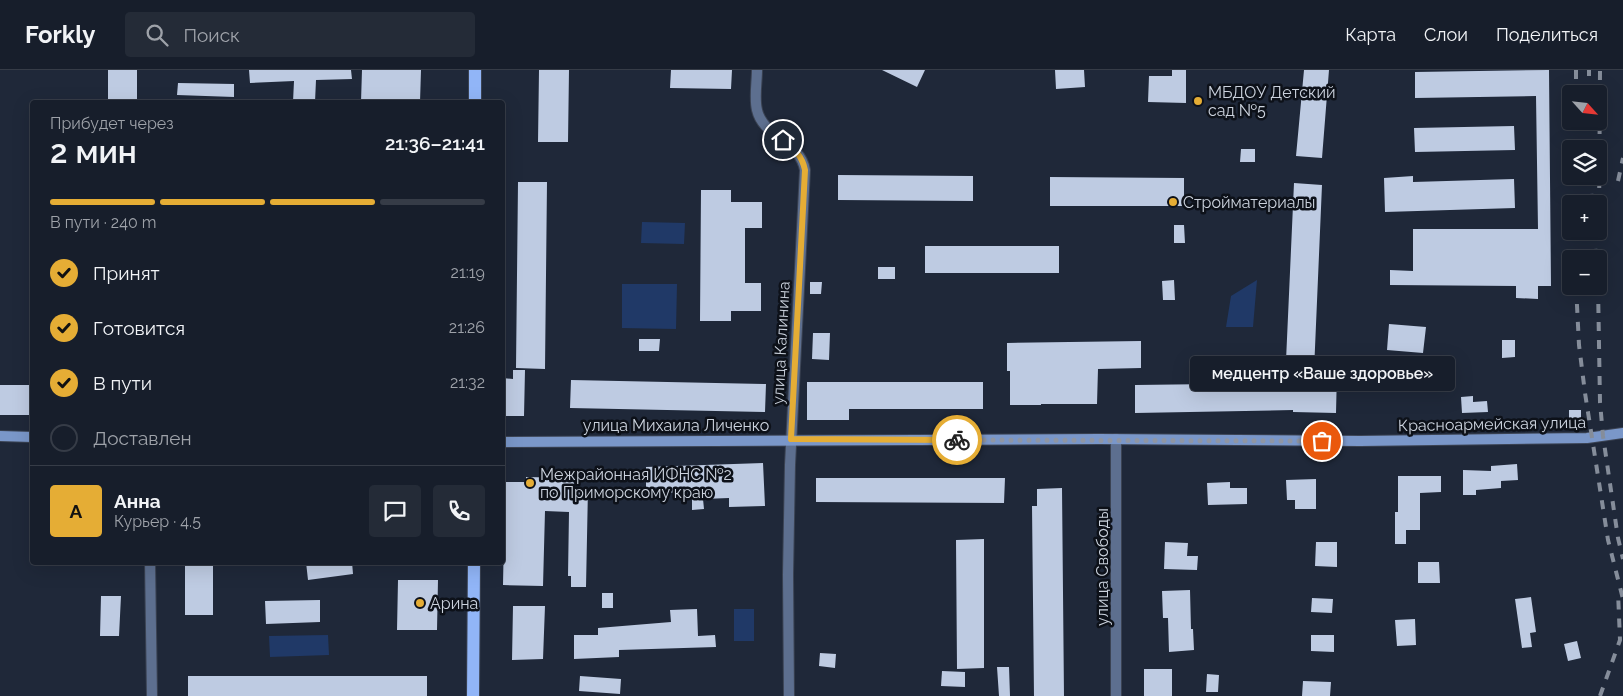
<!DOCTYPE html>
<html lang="ru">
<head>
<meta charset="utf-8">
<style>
	body { margin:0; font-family:Raleway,sans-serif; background:#242b37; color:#f1f3f6; height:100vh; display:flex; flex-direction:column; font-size:19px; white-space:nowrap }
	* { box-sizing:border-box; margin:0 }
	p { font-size:16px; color:#9ea2a9 }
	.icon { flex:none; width:28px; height:28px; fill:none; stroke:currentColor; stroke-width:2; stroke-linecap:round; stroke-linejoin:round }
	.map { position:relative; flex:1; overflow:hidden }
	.drawer { position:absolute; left:30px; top:30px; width:475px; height:465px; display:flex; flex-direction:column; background:#171e2b; border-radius:5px; box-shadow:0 5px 20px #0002,0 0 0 1px #363c47 }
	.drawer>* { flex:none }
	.needle { width:32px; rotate:117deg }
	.buttons { position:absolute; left:1562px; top:15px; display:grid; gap:10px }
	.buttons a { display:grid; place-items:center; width:45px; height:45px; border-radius:5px; background:#171e2b; box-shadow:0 5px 20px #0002,0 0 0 1px #363c47; font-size:25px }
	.pin { position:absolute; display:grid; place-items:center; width:42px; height:42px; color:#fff; margin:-21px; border:2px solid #fff; border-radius:50%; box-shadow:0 1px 5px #0007 }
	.courier { position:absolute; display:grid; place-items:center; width:50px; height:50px; margin:-25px; border:4px solid #e5ad35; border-radius:50%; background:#fff; color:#222; box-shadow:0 1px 6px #0007 }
	.bubble { position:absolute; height:35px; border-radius:5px; background:#171e2b; box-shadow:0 5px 20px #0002,0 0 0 1px #363c47; font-size:16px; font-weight:600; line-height:35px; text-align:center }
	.headline em { font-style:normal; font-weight:600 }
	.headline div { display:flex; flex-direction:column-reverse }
	.headline { display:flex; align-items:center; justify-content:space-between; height:85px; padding:0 20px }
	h1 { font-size:32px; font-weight:600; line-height:38px }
	.bar { display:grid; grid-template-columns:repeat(4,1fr); gap:8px 5px; align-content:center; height:60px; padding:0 20px }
	.bar i { height:6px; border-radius:4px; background:#363c47 }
	.bar .on { background:#e5ad35 }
	.bar p { grid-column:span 4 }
	.line { display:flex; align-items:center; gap:12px; padding:0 20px; border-top:1px solid #363c47 }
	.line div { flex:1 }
	.round { display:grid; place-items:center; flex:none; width:52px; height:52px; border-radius:5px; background:#242b37 }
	ol { padding:0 20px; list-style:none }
	li { display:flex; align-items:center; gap:15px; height:55px }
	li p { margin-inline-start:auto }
	li .icon { padding:5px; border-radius:50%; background:#e5ad35; color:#111; stroke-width:4 }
	li:last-child { color:#9ea2a9 }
	li i { width:28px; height:28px; border:2px solid #363c47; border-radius:50% }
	header { display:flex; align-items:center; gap:30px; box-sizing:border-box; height:70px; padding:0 25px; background:#171e2b; border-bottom:1px solid #363c47 }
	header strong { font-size:24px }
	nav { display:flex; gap:28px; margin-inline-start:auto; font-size:18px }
	.search { width:350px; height:45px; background:#242b37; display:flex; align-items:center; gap:12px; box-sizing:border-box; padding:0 18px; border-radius:5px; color:#9ea2a9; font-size:19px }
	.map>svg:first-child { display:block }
	.green { fill:#203967 }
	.building { fill:#becbe2 }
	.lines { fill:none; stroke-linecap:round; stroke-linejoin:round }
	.minor-casing { stroke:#3b4353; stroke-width:12 }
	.secondary-casing { stroke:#3b4353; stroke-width:12 }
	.primary-casing { stroke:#3b4353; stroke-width:14 }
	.minor { stroke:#5d6f8f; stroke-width:10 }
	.secondary { stroke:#7a97c9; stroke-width:10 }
	.primary { stroke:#91b5f7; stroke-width:12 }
	.rail { stroke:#858d9a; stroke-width:4; stroke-dasharray:9 9; stroke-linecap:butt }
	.done { stroke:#8f96a4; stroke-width:5; stroke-dasharray:0 9 }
	.route { stroke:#e5ad35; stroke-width:6 }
	.poi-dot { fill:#e5ad35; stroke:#0d1119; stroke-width:2 }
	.labels { text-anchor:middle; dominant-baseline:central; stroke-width:5; stroke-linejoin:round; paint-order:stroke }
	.poi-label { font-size:16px; fill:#cbd2dd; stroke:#0d1119; text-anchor:start }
	.street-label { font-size:16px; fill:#cbd2dd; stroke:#0d1119 }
</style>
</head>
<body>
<header>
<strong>Forkly</strong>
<div class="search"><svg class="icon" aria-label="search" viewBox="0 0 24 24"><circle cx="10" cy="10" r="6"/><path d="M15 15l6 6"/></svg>Поиск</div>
<nav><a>Карта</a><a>Слои</a><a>Поделиться</a></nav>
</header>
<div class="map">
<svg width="1623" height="626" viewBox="0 0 1623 626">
	<rect width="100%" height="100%" fill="#1f2839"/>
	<path class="green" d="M642,152L685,153L684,174L641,173Z
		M1257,210L1253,257H1226L1231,226Z
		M622,214H677L676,259L622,258Z
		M734,539H754V571H734Z
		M328,565L329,585L270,587L269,566Z"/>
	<path class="building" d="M108,0H137V29H108Z
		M249,0H351L352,9L316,10L315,32H293L294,11L250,13Z
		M362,0H421L420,32H361Z
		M539,0H569L568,72H538Z
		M671,0H732L731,19L670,18Z
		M882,0H925L917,17Z
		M1055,0H1084L1085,17L1056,19Z
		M1172,0H1186V33L1148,32L1149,6H1172Z
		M1304,0H1329L1322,88L1296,86Z
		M1549,0L1551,216H1538V229L1516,228V216L1390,215V200L1413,201V159H1538L1536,26L1415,28V2Z
		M178,13L234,14V27L177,25Z
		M1514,56L1515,80L1415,82L1414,58Z
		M1241,79H1255V92H1240Z
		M838,105L973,106V131L838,130Z
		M1413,106V112L1514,109L1515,138L1385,142L1384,108Z
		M1050,107L1184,108V136H1050Z
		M518,112H547L545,299L516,298Z
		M1294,113L1322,115L1314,301H1337L1336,343L1293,342V340L1135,343V315L1285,313Z
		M701,120H731V132H762V158H745V213H761V241H731V251H700Z
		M1174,155H1184L1185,173H1174Z
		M925,176H1059V203H925Z
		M878,197H895V209H878Z
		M1174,210L1175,230H1163L1162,211Z
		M810,212H822L821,224H810Z
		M1389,254L1426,257L1423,283L1387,280Z
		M813,263H830L829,290L812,289Z
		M639,269H660L659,281H639Z
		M1502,270H1515V287L1502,288Z
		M1141,271V298L1098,299L1097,334H1041V335H1010V301H1007V273Z
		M513,300H525L524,346H502V308L513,309Z
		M571,310L766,314L765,342L570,338Z
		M807,312H983V339H849V350H807Z
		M0,315H32V345H0Z
		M1473,326V332L1487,331L1488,342L1462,343L1461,327Z
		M1569,340H1581V353H1569Z
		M763,393L765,436L729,437V428L703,429L704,439L692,440V422L662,423L661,417L646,418V397Z
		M1517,394L1518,410L1501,411V418L1476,420V425H1463V400L1491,401V396Z
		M1398,406H1441V422L1420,423V460H1406V474H1395V442H1398Z
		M526,407L574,408V418H588L586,517H571V506H568L569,442L545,441L543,516L503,515L505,412H526Z
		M816,408H1005L1004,433L816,432Z
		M1316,409V439H1295V430H1287L1286,410Z
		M1230,412V418H1247V434L1208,435L1207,413Z
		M1062,418L1064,626H1034L1032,436H1037V419Z
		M984,469V598L957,599L956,470Z
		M1165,472L1188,473L1187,486H1198L1197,500L1164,499Z
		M1316,472H1337V497L1315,496Z
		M185,492H213V545H185Z
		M306,492H352L353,504L308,510Z
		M1418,492H1439L1440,513H1418Z
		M398,510H438L437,560H397Z
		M1190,520L1191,559H1193L1194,580L1169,582L1168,548H1163L1162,521Z
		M602,523H613V538H602Z
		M101,526H121L119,566H100Z
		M1531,527L1536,562L1530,563L1532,577L1522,578L1515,529Z
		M1312,528L1333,529L1332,543L1311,542Z
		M320,530V552L266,554L265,531Z
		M513,536H545L543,589L512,590Z
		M697,539L698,566L715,565L716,577L619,580V587L574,589V565H598V558L671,552L670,540Z
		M1415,549L1416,575L1397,576L1395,550Z
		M1311,565H1334V582L1311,581Z
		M1577,571L1581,588L1568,591L1564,574Z
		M820,583L836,584L835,598L819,596Z
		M997,597H1009L1010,626H999Z
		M1144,599H1172V626H1144Z
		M942,601L965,602V617L941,616Z
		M1207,604L1219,605L1218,622H1206Z
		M188,606H427V626H188Z
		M580,606L621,609L620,624L579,621Z
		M1303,611L1331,612L1330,626H1302Z"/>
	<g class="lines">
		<defs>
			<path id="minor" d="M757,0C757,12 754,28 757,40C763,67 800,71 805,100L790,395L788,505L789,626
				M1116,369V626
				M150,492L152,626"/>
			<path id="secondary" d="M0,366L32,367
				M502,372L1099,369L1360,371L1587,368L1623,363"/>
			<path id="primary" d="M475,32V0
				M473,626L474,492"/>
		</defs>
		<use href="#minor" class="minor-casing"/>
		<use href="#secondary" class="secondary-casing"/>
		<use href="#primary" class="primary-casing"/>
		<use href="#minor" class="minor"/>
		<use href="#secondary" class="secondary"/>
		<use href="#primary" class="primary"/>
		<path class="rail" d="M1576,0V24
			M1589,24V0
			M1576,51V79
			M1589,79V51
			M1590,106L1592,134
			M1618,111L1623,88
			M1576,134V106
			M1599,154L1600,0
			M1594,161L1596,189
			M1575,189V161
			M1576,216L1579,275L1585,323L1608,470L1623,529
			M1598,216L1600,332L1603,366L1618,468L1623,489
			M1600,626L1620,570L1618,522"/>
	</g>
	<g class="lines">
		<path class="done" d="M957,370L1322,371"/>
		<path class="route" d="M783,70C794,79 802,85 805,100L791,369L957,370"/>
	</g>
	<g class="poi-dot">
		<circle cx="1198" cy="31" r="5"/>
		<circle cx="1173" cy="132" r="5"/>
		<circle cx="530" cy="413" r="5"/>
		<circle cx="420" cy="533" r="5"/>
	</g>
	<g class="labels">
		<g class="poi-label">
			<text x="1208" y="22">МБДОУ Детский<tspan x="1208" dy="18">сад №5</tspan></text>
			<text x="1183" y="132">Стройматериалы</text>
			<text x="540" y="404">Межрайонная ИФНС №2<tspan x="540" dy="18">по Приморскому краю</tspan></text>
			<text x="430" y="533">Арина</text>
		</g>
		<g class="street-label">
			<text transform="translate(781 273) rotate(-87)">улица Калинина</text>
			<text transform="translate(1492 354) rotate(-1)">Красноармейская улица</text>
			<text x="676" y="355">улица Михаила Личенко</text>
			<text transform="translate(1102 497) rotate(-90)">улица Свободы</text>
		</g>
	</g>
</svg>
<div class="buttons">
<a><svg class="needle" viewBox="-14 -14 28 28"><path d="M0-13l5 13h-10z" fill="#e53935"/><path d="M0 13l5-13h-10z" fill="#9ea2a9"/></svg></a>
<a><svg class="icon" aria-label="layers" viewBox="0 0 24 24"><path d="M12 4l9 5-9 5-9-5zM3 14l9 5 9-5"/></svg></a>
<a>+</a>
<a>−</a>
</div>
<div class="pin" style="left:1322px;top:371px;background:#ea580c"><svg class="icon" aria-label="bag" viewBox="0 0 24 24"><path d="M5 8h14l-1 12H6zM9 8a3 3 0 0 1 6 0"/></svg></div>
<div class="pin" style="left:783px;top:70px;background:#1f2937"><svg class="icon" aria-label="home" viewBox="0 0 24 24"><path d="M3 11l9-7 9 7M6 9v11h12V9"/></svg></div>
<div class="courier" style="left:957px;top:370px"><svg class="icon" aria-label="bike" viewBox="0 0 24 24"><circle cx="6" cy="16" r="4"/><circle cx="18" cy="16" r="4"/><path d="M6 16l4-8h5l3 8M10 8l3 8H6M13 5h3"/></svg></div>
<div class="bubble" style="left:1190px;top:286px;width:265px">медцентр «Ваше здоровье»</div>
<section class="drawer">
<div class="headline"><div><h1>2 мин</h1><p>Прибудет через</p></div><em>21:36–21:41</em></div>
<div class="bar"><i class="on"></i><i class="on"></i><i class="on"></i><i></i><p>В пути · 240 m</p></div>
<ol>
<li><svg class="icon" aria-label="check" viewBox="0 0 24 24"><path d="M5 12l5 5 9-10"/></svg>Принят<p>21:19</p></li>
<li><svg class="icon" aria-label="check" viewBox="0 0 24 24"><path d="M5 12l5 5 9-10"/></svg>Готовится<p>21:26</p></li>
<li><svg class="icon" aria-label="check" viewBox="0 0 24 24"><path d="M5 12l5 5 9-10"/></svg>В пути<p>21:32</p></li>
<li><i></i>Доставлен</li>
</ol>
<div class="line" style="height:90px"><b class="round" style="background:#e5ad35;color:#111">А</b><div><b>Анна</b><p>Курьер · 4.5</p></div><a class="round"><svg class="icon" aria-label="chat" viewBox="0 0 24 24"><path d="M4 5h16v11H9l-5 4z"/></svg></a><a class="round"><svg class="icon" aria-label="phone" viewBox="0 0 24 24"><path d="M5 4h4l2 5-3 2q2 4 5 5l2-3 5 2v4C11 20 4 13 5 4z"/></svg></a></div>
</section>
</div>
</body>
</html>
